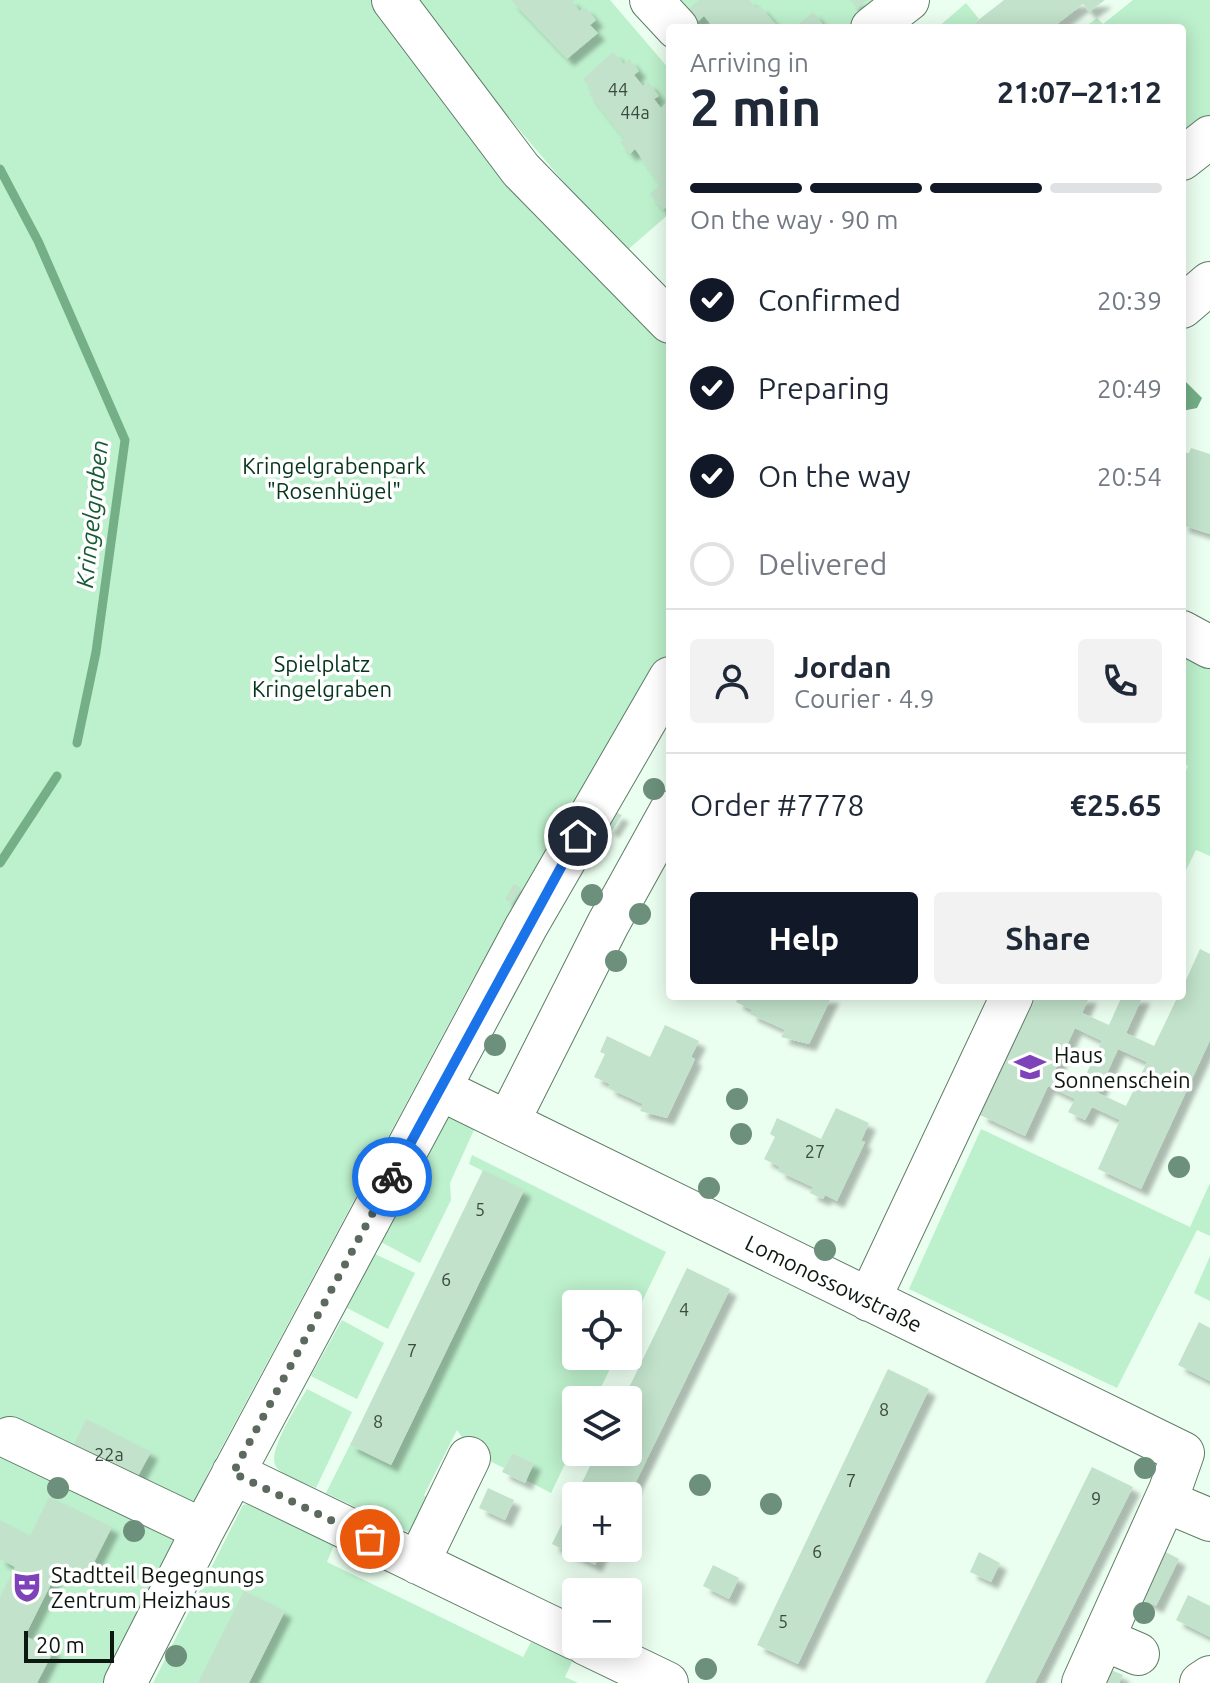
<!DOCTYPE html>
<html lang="en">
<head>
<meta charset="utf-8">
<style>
	body { margin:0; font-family:Ubuntu,sans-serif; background:#f2f2f3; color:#1f2937; height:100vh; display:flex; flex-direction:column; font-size:30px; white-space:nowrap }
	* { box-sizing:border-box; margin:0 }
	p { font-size:26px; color:#747a83 }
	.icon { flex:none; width:44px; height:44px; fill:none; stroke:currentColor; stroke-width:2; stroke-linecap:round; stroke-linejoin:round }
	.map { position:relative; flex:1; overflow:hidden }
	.details { position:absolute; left:666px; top:24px; width:520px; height:976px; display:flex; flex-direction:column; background:#fff; border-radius:8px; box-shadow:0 4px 20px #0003 }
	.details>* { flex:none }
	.fabs { position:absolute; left:562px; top:1290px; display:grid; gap:16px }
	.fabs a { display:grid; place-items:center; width:80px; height:80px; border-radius:8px; background:#fff; box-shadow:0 4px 20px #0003; font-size:40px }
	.scale { position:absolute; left:24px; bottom:20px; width:90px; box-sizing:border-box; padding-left:8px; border:4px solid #0d1810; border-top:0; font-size:22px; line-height:28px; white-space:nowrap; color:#0d1810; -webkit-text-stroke:6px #fff; paint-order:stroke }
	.pin { position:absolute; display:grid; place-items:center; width:68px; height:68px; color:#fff; margin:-34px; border:4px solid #fff; border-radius:50%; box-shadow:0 2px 8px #0007 }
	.courier { position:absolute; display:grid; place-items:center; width:80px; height:80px; margin:-40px; border:6px solid #1a73e8; border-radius:50%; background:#fff; color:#222; box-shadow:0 2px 10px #0007 }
	.overview em { font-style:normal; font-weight:700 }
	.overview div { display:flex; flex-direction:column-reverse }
	.overview { display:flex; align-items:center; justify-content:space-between; height:136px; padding:0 24px }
	h1 { font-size:52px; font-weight:700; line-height:60px }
	.bar { display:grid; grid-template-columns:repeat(4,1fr); gap:12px 8px; align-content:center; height:96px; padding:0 24px }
	.bar i { height:10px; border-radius:6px; background:#e0e1e3 }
	.bar .active { background:#111827 }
	.bar p { grid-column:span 4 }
	.line { display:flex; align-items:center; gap:20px; padding:0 24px; border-top:2px solid #e0e1e3 }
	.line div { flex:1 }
	.round { display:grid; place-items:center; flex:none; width:84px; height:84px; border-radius:8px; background:#f2f2f3 }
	ol { padding:0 24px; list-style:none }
	li { display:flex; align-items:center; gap:24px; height:88px }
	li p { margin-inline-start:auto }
	li .icon { padding:8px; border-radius:50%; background:#111827; color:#fff; stroke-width:4 }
	li:last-child { color:#747a83 }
	li i { width:44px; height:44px; border:4px solid #e0e1e3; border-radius:50% }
	.action { display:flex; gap:16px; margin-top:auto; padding:16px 24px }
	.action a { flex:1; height:92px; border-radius:8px; background:#111827; color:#fff; font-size:32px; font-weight:700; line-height:92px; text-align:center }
	.action a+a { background:#f2f2f3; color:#1f2937 }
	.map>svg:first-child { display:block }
	.green { fill:#bdf0cc }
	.water { fill:#74af87 }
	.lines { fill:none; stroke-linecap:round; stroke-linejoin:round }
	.stream { stroke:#74af87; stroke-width:9 }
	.building { fill:#c2e2cb; fill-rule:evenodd; filter:url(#shadow) }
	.minor-casing { stroke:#5f7c67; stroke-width:44 }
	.minor { stroke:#fff; stroke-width:42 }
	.tree { fill:#6c907b }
	.done { stroke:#5b695e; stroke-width:8; stroke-dasharray:0 14.4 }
	.route { stroke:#1a73e8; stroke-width:10 }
	.labels { text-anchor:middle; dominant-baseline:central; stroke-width:7; stroke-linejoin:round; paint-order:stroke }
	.number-label { font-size:18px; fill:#3a4a3f }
	.park-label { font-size:22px; fill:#05361b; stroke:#fff }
	.poi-label { font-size:22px; fill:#0d1810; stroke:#fff; text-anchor:start }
	.street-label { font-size:22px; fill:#0d1810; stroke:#fff }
	.water-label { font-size:24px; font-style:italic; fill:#175a34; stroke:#fff }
</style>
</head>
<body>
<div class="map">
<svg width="1210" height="1683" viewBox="0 0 1210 1683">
	<defs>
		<filter id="shadow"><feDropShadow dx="7" dy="7" stdDeviation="2" flood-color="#0004"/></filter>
	</defs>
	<rect width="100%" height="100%" fill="#ebfff0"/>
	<path class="green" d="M0,0H381L670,338V651L602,756L470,984L210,1469L106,1683H0Z
		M409,0H610L670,70V213L624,253Z
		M671,0H887L851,28H695Z
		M1133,0H1210V116L1182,139V28H1084L1097,18L1103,24Z
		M966,3L979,19L968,28H937Z
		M1182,652L1210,667V856L1196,850L1182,878V780L1188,766L1182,762Z
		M453,1109L478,1121L450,1183L451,1200L420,1263L381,1242Z
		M981,1129L1190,1227L1210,1183V1236L1197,1230L1117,1388L909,1289Z
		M472,1155L666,1252L628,1331V1304H576V1356H616L595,1400H576V1441L551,1493L526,1480L534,1463L512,1453L504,1468L473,1453L457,1430L424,1495L438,1508L423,1539L326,1493L350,1445L392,1464L524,1191L469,1164Z
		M375,1254L415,1273L388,1329L347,1308Z
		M1210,1256V1301L1194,1293Z
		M342,1320L384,1343L357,1399L311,1376Z
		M307,1389L352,1412L316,1488C305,1483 286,1477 277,1468C264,1455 299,1403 307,1389Z
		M258,1502L337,1538L327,1562L523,1657L531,1642L573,1660L565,1677L578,1683H153L243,1505Z"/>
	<path class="water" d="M1182,378L1202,398L1197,408L1182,411Z"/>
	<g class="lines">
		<path class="stream" d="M0,169L38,241L125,440L96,652L77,743
			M0,863L57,776"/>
	</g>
	<path class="building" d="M511,0H575L572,2L580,11L585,7L596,20L590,25L598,33L567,59Z
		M699,0H749L756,8L760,6L779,28H714L704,16L695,24L685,12Z
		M850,0H867L857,8Z
		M1004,0H1105L1089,12L1083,4L1052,28H968Z
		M813,12L826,28H794L799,24Z
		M613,52L624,64L629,59L639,71L634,75L643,86L648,82L659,96L654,99L661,108L666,103L670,108V204L663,210L650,194L660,185L635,149L630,154L620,142L625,139L589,94L592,90L583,79Z
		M1191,448L1210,454V534L1182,525V452L1189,453Z
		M615,812L622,815L612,831L606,827Z
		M514,884L521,888L511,903L505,899Z
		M1200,949L1210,954V1040L1141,1189L1098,1169L1120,1120L1092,1107L1085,1120L1068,1112L1075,1099L1048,1086L1025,1136L980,1115L1036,996H1090L1082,1013L1109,1025L1122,996H1143L1126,1033L1154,1046L1178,996H1182V978L1186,980ZM1075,1028L1102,1041L1081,1085L1054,1072ZM1118,1049L1147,1062L1126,1106L1098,1093Z
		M739,996H832L809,1044L781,1037L785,1030L750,1014L752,1010L736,1002Z
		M665,1025L699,1041L691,1057L695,1059L667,1118L640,1111L643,1104L608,1088L610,1084L594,1077L605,1054L600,1052L607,1036L650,1057Z
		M836,1108L869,1123L861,1141L865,1142L837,1201L825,1195L823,1199L810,1193L813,1187L778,1171L780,1167L764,1159L775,1137L770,1134L777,1118L821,1139Z
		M483,1170L524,1190L391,1465L350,1445Z
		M687,1268L730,1289L629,1496H576V1548H603L595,1565L552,1544L597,1452H628V1400H623Z
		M1199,1322L1210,1328V1381L1178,1365Z
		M888,1369L929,1389L798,1664L757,1645Z
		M86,1419L151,1452L131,1489L68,1457Z
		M512,1453L534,1463L525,1483L502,1472Z
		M1092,1467L1133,1487L1035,1683H985Z
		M488,1488L514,1500L505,1520L479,1508Z
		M49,1497L112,1527L87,1576L61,1564L25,1636L54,1650L37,1683H0V1597L15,1567L0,1559V1520L30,1536Z
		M1160,1549L1179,1559L1156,1606L1137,1597Z
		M979,1552L1000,1563L991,1582L970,1572Z
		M713,1565L739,1578L729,1599L703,1586Z
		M244,1591L285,1611L249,1683H198Z
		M1188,1595L1210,1606V1637L1176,1620Z
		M1102,1666L1123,1675L1119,1683H1095Z"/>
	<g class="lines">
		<defs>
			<path id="minor" d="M393,0L521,170L670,322
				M651,0L677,28
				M872,28L908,0
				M1182,159L1210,137
				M1182,307L1210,283
				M1182,632L1210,647
				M440,1089L1183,1453L1170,1490L1083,1683
				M508,1122L608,924L670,812
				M869,1300L1012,996
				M10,1438L203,1530
				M233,1473L576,1639
				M1165,1501L1210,1520
				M418,1563L469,1458
				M1103,1639L1138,1654
				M586,1644L667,1683
				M125,1683L203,1530L526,927L670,678
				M1201,1683L1210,1677"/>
		</defs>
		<use href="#minor" class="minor-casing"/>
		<use href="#minor" class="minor"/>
	</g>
	<g class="tree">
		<circle cx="654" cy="789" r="11"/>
		<circle cx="592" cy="895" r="11"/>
		<circle cx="640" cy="914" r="11"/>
		<circle cx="616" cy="961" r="11"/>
		<circle cx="495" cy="1045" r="11"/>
		<circle cx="737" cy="1099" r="11"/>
		<circle cx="741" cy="1134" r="11"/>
		<circle cx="1179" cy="1167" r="11"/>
		<circle cx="709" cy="1188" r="11"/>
		<circle cx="825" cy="1250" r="11"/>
		<circle cx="1145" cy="1468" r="11"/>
		<circle cx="700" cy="1485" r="11"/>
		<circle cx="58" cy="1488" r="11"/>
		<circle cx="771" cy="1504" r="11"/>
		<circle cx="134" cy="1531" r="11"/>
		<circle cx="1144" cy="1613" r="11"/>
		<circle cx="176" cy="1656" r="11"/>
		<circle cx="706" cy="1669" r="11"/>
	</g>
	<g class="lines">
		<path class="done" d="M370,1539L233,1473L392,1177"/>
		<path class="route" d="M392,1177L578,836"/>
	</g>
	<defs>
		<symbol id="school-bare" viewBox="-9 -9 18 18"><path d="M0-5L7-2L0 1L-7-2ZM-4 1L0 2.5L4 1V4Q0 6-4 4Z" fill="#7f43b9" stroke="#fff" stroke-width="2.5" paint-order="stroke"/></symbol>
		<symbol id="theatre-bare" viewBox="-9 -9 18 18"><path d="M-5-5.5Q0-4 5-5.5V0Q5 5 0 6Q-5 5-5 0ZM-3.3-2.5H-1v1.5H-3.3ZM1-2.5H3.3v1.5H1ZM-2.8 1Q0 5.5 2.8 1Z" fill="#7f43b9" stroke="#fff" stroke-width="2.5" paint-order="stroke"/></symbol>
	</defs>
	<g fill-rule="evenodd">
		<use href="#school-bare" x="1008" y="1045" width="44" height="44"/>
		<use href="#theatre-bare" x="5" y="1565" width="44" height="44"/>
	</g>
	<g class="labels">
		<g class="number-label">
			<text x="618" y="89">44</text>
			<text x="635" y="112">44a</text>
			<text x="815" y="1151">27</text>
			<text x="480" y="1209">5</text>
			<text x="446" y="1279">6</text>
			<text x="684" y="1309">4</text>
			<text x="412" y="1350">7</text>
			<text x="884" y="1409">8</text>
			<text x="378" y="1421">8</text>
			<text x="109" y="1454">22a</text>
			<text x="851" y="1480">7</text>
			<text x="1096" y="1498">9</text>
			<text x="817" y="1551">6</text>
			<text x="783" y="1621">5</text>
		</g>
		<g class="park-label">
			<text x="334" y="465">Kringelgrabenpark<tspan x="334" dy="25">"Rosenhügel"</tspan></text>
			<text x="322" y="663">Spielplatz<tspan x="322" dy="25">Kringelgraben</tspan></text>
		</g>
		<g class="poi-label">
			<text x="1054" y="1054">Haus<tspan x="1054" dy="25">Sonnenschein</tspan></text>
			<text x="51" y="1574">Stadtteil Begegnungs<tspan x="51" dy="25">Zentrum Heizhaus</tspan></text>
		</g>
		<g class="street-label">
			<text transform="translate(834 1283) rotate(26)">Lomonossowstraße</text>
		</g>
		<g class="water-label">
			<text transform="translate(92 514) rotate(-84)">Kringelgraben</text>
		</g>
	</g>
</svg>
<div class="fabs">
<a><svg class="icon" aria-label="locate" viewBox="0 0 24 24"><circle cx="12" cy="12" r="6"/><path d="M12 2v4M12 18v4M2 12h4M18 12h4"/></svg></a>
<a><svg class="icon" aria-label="layers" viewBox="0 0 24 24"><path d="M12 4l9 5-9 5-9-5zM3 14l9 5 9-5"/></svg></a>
<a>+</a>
<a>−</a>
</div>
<div class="scale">20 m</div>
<div class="pin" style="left:370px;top:1539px;background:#ea580c"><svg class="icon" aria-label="bag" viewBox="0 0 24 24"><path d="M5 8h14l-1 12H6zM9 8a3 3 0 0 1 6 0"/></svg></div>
<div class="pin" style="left:578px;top:836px;background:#1f2937"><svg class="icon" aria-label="home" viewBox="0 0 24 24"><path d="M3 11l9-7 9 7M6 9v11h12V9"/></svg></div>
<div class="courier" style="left:392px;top:1177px"><svg class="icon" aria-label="bike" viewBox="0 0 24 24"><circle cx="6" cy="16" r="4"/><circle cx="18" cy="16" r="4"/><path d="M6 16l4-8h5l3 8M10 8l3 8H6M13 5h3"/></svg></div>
<section class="details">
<div class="overview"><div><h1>2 min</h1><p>Arriving in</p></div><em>21:07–21:12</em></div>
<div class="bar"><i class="active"></i><i class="active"></i><i class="active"></i><i></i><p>On the way · 90 m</p></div>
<ol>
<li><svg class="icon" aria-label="check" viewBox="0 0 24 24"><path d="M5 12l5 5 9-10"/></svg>Confirmed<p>20:39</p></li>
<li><svg class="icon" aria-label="check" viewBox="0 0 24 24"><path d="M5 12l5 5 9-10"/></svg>Preparing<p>20:49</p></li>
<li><svg class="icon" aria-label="check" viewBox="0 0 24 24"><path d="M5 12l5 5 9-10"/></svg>On the way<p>20:54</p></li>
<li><i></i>Delivered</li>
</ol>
<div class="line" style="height:144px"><a class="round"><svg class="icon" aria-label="person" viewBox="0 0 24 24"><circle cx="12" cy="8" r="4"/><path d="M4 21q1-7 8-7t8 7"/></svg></a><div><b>Jordan</b><p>Courier · 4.9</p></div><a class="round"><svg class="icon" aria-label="phone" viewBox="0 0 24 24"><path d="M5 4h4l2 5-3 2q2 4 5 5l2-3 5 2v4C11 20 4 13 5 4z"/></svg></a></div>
<div class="line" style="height:104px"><div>Order #7778</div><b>€25.65</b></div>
<div class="action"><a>Help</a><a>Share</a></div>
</section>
</div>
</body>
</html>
